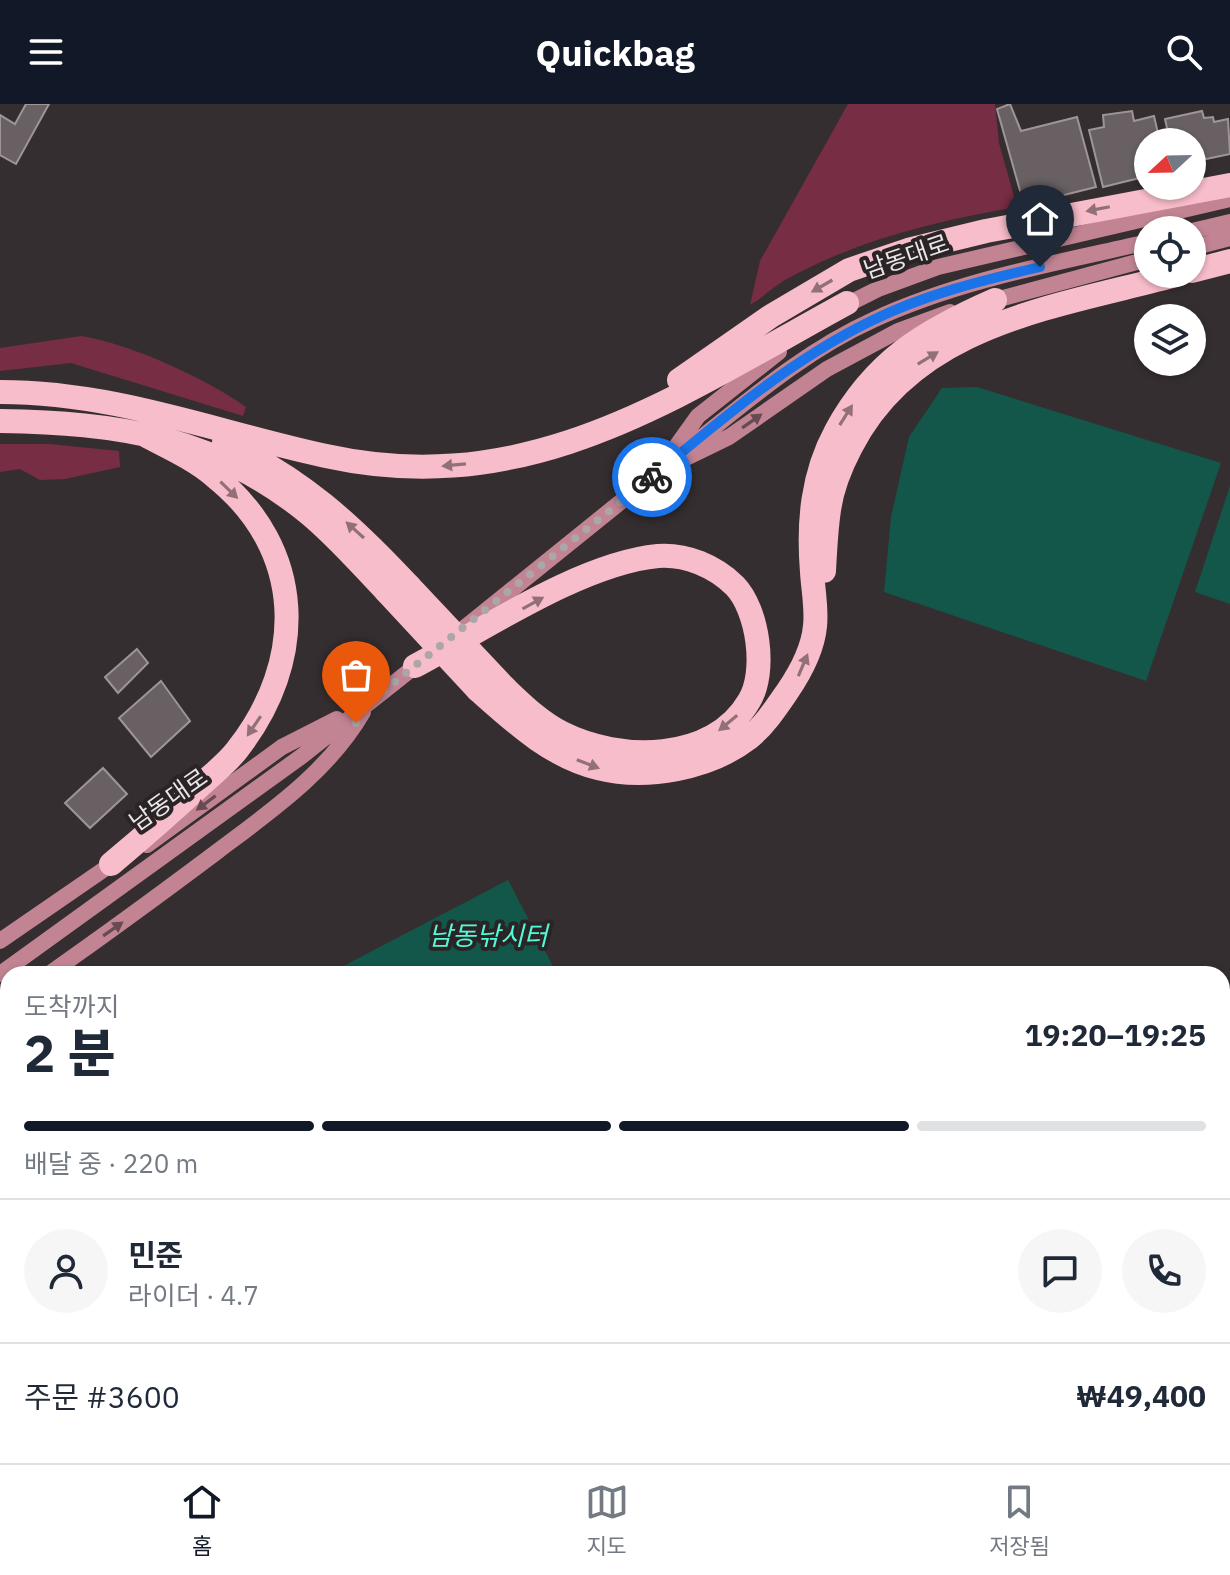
<!DOCTYPE html>
<html lang="ko">
<head>
<meta charset="utf-8">
<style>
	body { margin:0; font-family:"IBM Plex Sans","Noto Sans KR",sans-serif; background:#f6f6f7; color:#1f2937; height:100vh; display:flex; flex-direction:column; font-size:30px; white-space:nowrap }
	* { box-sizing:border-box; margin:0 }
	p { font-size:26px; color:#747a83 }
	.icon { flex:none; width:44px; height:44px; fill:none; stroke:currentColor; stroke-width:2; stroke-linecap:round; stroke-linejoin:round }
	.map { position:relative; flex:1; overflow:hidden }
	.sheet { position:absolute; left:0px; top:862px; width:1230px; height:498px; display:flex; flex-direction:column; background:#fff; border-radius:24px 24px 0 0; box-shadow:0 2px 6px #0004 }
	.sheet>* { flex:none }
	.needle { width:52px; rotate:248deg }
	.fabs { position:absolute; left:1134px; top:24px; display:grid; gap:16px }
	.fabs a { display:grid; place-items:center; width:72px; height:72px; border-radius:50%; background:#fff; box-shadow:0 2px 6px #0004; font-size:40px }
	.pin { position:absolute; display:grid; place-items:center; width:68px; height:68px; color:#fff; margin:-82px -34px; border-radius:50% 50% 50% 0; rotate:-45deg; box-shadow:0 0 8px #0007 }
	.pin .icon { rotate:45deg }
	.courier { position:absolute; display:grid; place-items:center; width:80px; height:80px; margin:-40px; border:6px solid #1a73e8; border-radius:50%; background:#fff; color:#222; box-shadow:0 2px 10px #0007 }
	.head em { font-style:normal; font-weight:800 }
	.head div { display:flex; flex-direction:column-reverse }
	.head { display:flex; align-items:center; justify-content:space-between; height:136px; padding:0 24px }
	h1 { font-size:52px; font-weight:800; line-height:60px }
	.bar { display:grid; grid-template-columns:repeat(4,1fr); gap:12px 8px; align-content:center; height:96px; padding:0 24px }
	.bar i { height:10px; border-radius:6px; background:#e0e1e3 }
	.bar .current { background:#111827 }
	.bar p { grid-column:span 4 }
	.line { display:flex; align-items:center; gap:20px; padding:0 24px; border-top:2px solid #e0e1e3 }
	.line div { flex:1 }
	.round { display:grid; place-items:center; flex:none; width:84px; height:84px; border-radius:42px; background:#f6f6f7 }
	header { display:flex; justify-content:space-between; align-items:center; height:104px; padding:0 24px; background:#111827; color:#fff; font-size:36px; font-weight:800 }
	.menu { display:flex; justify-content:space-around; align-items:center; height:112px; border-top:2px solid #e0e1e3; background:#fff; font-size:22px; color:#747a83 }
	.menu a { display:grid; justify-items:center; gap:4px }
	.menu .current { color:#111827 }
	.map>svg:first-child { display:block }
	.green { fill:#772d44 }
	.water { fill:#125749 }
	.building { fill:#686062; stroke:#9e9597; stroke-width:2 }
	.lines { fill:none; stroke-linecap:round; stroke-linejoin:round }
	.street { stroke:#8e6670; stroke-width:12 }
	.secondary { stroke:#c28493; stroke-width:16 }
	.highway { stroke:#f8bdca; stroke-width:24 }
	.highway-bridge { stroke:#f8bdca; stroke-width:24 }
	.oneway { fill:#927078 }
	.oneway2 { fill:#674a52 }
	.done { stroke:#aba6a7; stroke-width:8; stroke-dasharray:0 14.4 }
	.route { stroke:#1a73e8; stroke-width:10 }
	.labels { text-anchor:middle; dominant-baseline:central; stroke-width:8; stroke-linejoin:round; paint-order:stroke }
	.street-label { font-size:24px; fill:#ebe6e7; stroke:#2b2426 }
	.water-label { font-size:26px; font-style:italic; fill:#51fad7; stroke:#2b2426 }
</style>
</head>
<body>
<header><svg class="icon" aria-label="menu" viewBox="0 0 24 24"><path d="M4 6h16M4 12h16M4 18h16"/></svg>Quickbag<svg class="icon" aria-label="search" viewBox="0 0 24 24"><circle cx="10" cy="10" r="6"/><path d="M15 15l6 6"/></svg></header>
<div class="map">
<svg width="1230" height="1359" viewBox="0 0 1230 1359">
	<rect width="100%" height="100%" fill="#352e30"/>
	<path class="green" d="M848,0H995L999,39L1017,103C936,117 857,136 785,176C773,183 762,194 750,201L760,157Z
		M81,232C131,240 205,274 246,303L243,312L71,259L0,267V244Z
		M0,340H49L119,347L120,363L65,375L40,376L20,365L0,368Z
		M1222,1080L1230,1081V1359H455L471,1352H1222Z"/>
	<path class="water" d="M977,283L1221,359L1146,577L884,488L891,413L909,333L942,284Z
		M1230,382V500L1195,488Z
		M508,776L557,870H328Z"/>
	<path class="building" d="M26,0H49L16,60L0,51V11L15,20Z
		M1010,0L1021,27L1077,13L1096,83L1024,101L997,5Z
		M1132,7L1134,17L1154,12L1160,38H1148V72L1103,83L1089,26L1104,23L1103,11Z
		M1202,7L1204,14L1213,13L1214,18L1228,15L1230,50L1192,58V38H1170L1165,15Z
		M137,545L148,559L118,589L105,573Z
		M161,577L190,617L151,653L119,614Z
		M103,664L127,690L90,724L65,699Z"/>
	<g class="lines">
		<path class="street" d="M879,1352L882,1359
			M636,1359L652,1352"/>
		<path class="secondary" d="M1192,127L1230,118
			M1192,144L1230,134
			M988,198L1148,155
			M840,204L878,185L938,163L1230,95
			M683,348C743,301 802,248 873,216C959,176 1056,159 1148,138
			M660,365L698,312L779,248
			M463,525L659,367L729,333L827,265L898,227L950,208
			M147,741L282,643L337,615
			M0,837L119,755
			M0,870L302,652L423,556
			M49,870C106,830 162,789 218,747C271,707 329,667 363,608
			M0,904L8,899
			M0,1099L8,1118
			M65,1352L66,1359"/>
		<path class="highway" d="M1192,167L1230,157
			M679,276L771,212L849,166L908,146L986,127L1230,81
			M0,288C116,288 215,328 326,352C531,397 678,291 847,199
			M0,317C117,319 214,332 308,409C336,432 361,461 386,487
			M224,338C302,375 351,420 409,482
			M824,467C825,447 826,426 829,406C832,384 841,362 851,343C915,218 1058,203 1180,170
			M415,562C483,526 582,459 658,452C686,450 715,462 735,482C758,506 767,568 749,597C713,659 619,658 562,629C540,618 523,601 505,584
			M478,586C513,617 551,653 598,664C646,676 709,665 749,634C764,622 776,604 787,588C800,569 813,545 815,522C817,505 813,485 812,468C808,419 812,371 836,327C874,257 924,227 995,196
			M111,760C142,734 173,707 202,680C214,669 228,658 237,646C307,557 306,445 214,372C193,354 165,342 141,329"/>
		<path class="highway-bridge" d="M409,482L505,584
			M386,487L478,586"/>
	</g>
	<defs><path id="oneway-solid" d="M-6-.8H1V-3.2L6.5 0L1 3.2V.8H-6Z" transform="scale(2)"/></defs>
	<g class="oneway">
		<use href="#oneway-solid" transform="translate(1098 105) rotate(169)"/>
		<use href="#oneway-solid" transform="translate(822 182) rotate(150)"/>
		<use href="#oneway-solid" transform="translate(928 254) rotate(-31)"/>
		<use href="#oneway-solid" transform="translate(846 311) rotate(-58)"/>
		<use href="#oneway-solid" transform="translate(454 361) rotate(175)"/>
		<use href="#oneway-solid" transform="translate(229 386) rotate(44)"/>
		<use href="#oneway-solid" transform="translate(355 426) rotate(-138)"/>
		<use href="#oneway-solid" transform="translate(533 499) rotate(-29)"/>
		<use href="#oneway-solid" transform="translate(803 561) rotate(-67)"/>
		<use href="#oneway-solid" transform="translate(728 619) rotate(140)"/>
		<use href="#oneway-solid" transform="translate(254 622) rotate(124)"/>
		<use href="#oneway-solid" transform="translate(588 660) rotate(21)"/>
	</g>
	<g class="oneway2">
		<use href="#oneway-solid" transform="translate(752 317) rotate(-35)"/>
		<use href="#oneway-solid" transform="translate(206 699) rotate(143)"/>
		<use href="#oneway-solid" transform="translate(113 825) rotate(-35)"/>
	</g>
	<g class="lines">
		<path class="done" d="M356,619L367,600L652,373"/>
		<path class="route" d="M652,373C720,316 791,256 871,217C923,191 983,176 1040,163"/>
	</g>
	<g class="labels">
		<g class="street-label">
			<text transform="translate(906 152) rotate(-19)">남동대로</text>
			<text transform="translate(168 695) rotate(-35)">남동대로</text>
		</g>
		<g class="water-label">
			<text x="488" y="831">남동낚시터</text>
		</g>
	</g>
</svg>
<div class="fabs">
<a><svg class="needle" viewBox="-14 -14 28 28"><path d="M0-13l5 13h-10z" fill="#e53935"/><path d="M0 13l5-13h-10z" fill="#747a83"/></svg></a>
<a><svg class="icon" aria-label="locate" viewBox="0 0 24 24"><circle cx="12" cy="12" r="6"/><path d="M12 2v4M12 18v4M2 12h4M18 12h4"/></svg></a>
<a><svg class="icon" aria-label="layers" viewBox="0 0 24 24"><path d="M12 4l9 5-9 5-9-5zM3 14l9 5 9-5"/></svg></a>
</div>
<div class="pin" style="left:356px;top:619px;background:#ea580c"><svg class="icon" aria-label="bag" viewBox="0 0 24 24"><path d="M5 8h14l-1 12H6zM9 8a3 3 0 0 1 6 0"/></svg></div>
<div class="pin" style="left:1040px;top:163px;background:#1f2937"><svg class="icon" aria-label="home" viewBox="0 0 24 24"><path d="M3 11l9-7 9 7M6 9v11h12V9"/></svg></div>
<div class="courier" style="left:652px;top:373px"><svg class="icon" aria-label="bike" viewBox="0 0 24 24"><circle cx="6" cy="16" r="4"/><circle cx="18" cy="16" r="4"/><path d="M6 16l4-8h5l3 8M10 8l3 8H6M13 5h3"/></svg></div>
<section class="sheet">
<div class="head"><div><h1>2 분</h1><p>도착까지</p></div><em>19:20–19:25</em></div>
<div class="bar"><i class="current"></i><i class="current"></i><i class="current"></i><i></i><p>배달 중 · 220 m</p></div>
<div class="line" style="height:144px"><a class="round"><svg class="icon" aria-label="person" viewBox="0 0 24 24"><circle cx="12" cy="8" r="4"/><path d="M4 21q1-7 8-7t8 7"/></svg></a><div><b>민준</b><p>라이더 · 4.7</p></div><a class="round"><svg class="icon" aria-label="chat" viewBox="0 0 24 24"><path d="M4 5h16v11H9l-5 4z"/></svg></a><a class="round"><svg class="icon" aria-label="phone" viewBox="0 0 24 24"><path d="M5 4h4l2 5-3 2q2 4 5 5l2-3 5 2v4C11 20 4 13 5 4z"/></svg></a></div>
<div class="line" style="height:104px"><div>주문 #3600</div><b>₩49,400</b></div>
</section>
</div>
<nav class="menu">
<a class="current"><svg class="icon" aria-label="home" viewBox="0 0 24 24"><path d="M3 11l9-7 9 7M6 9v11h12V9"/></svg>홈</a>
<a><svg class="icon" aria-label="map" viewBox="0 0 24 24"><path d="M3 6l6-2 6 2 6-2v14l-6 2-6-2-6 2zM9 4v14M15 6v14"/></svg>지도</a>
<a><svg class="icon" aria-label="saved" viewBox="0 0 24 24"><path d="M7 4h10v16l-5-4-5 4z"/></svg>저장됨</a>
</nav>
</body>
</html>
